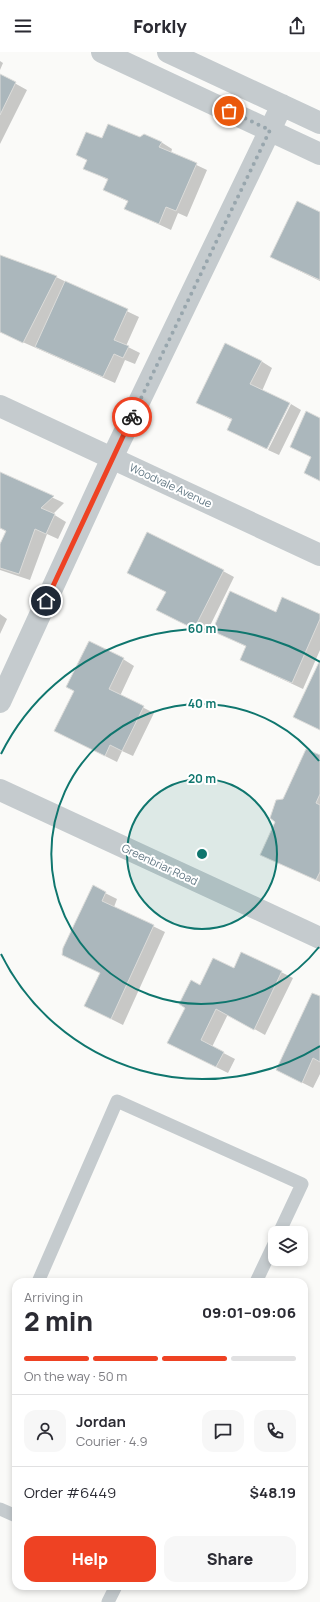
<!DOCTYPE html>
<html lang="en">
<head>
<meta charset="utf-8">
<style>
	body { margin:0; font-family:Manrope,sans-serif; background:#f7f7f7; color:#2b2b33; height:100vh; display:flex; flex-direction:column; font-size:15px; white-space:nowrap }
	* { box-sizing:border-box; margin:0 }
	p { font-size:13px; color:#7c7c81 }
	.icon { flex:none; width:22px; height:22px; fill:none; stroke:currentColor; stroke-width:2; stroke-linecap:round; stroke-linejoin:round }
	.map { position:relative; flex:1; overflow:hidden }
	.drawer { position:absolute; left:12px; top:1226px; width:296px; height:312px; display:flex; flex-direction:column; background:#fff; border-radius:12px; box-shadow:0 2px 6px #0003 }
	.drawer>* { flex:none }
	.fabs { position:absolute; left:268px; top:1174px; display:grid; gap:8px }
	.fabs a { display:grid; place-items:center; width:40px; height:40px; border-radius:8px; background:#fff; box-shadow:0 2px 6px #0003; font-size:20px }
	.pin { position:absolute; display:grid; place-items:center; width:34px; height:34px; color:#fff; margin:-17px; border:2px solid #fff; border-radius:50%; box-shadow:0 1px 4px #0007 }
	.courier { position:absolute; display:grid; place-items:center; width:40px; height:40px; margin:-20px; border:3px solid #ee4223; border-radius:50%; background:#fff; color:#222; box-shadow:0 1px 5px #0007 }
	.overview em { font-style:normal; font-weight:800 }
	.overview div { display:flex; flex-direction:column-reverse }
	.overview { display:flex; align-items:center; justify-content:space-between; height:68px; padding:0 12px }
	h1 { font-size:26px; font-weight:800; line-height:30px }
	.bar { display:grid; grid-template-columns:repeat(4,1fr); gap:6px 4px; align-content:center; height:48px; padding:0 12px }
	.bar i { height:5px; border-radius:3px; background:#e1e1e2 }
	.bar .active { background:#ee4223 }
	.bar p { grid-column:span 4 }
	.line { display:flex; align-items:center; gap:10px; padding:0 12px; border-top:1px solid #e1e1e2 }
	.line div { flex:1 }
	.round { display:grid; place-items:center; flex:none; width:42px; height:42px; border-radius:12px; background:#f7f7f7 }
	.primary-button { display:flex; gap:8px; margin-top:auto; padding:8px 12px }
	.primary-button a { flex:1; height:46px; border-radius:12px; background:#ee4223; color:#fff; font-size:16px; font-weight:800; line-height:46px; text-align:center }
	.primary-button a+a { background:#f7f7f7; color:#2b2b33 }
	header { display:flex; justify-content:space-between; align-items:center; height:52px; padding:0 12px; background:#fff; font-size:18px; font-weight:800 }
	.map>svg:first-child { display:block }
	.shadow { fill:#0003 }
	.building { fill:#abb7bc; stroke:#dcdcda }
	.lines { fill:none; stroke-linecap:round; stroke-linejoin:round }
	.service { stroke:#c5cbce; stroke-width:13 }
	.minor { stroke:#c5cbce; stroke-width:22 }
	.tertiary { stroke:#c5cbce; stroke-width:22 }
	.done { stroke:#98a6ad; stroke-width:4; stroke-dasharray:0 7.2 }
	.route { stroke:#ee4223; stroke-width:5 }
	.ring { fill:none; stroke:#0f766e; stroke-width:2 }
	.labels { text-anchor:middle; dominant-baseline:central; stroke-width:4; stroke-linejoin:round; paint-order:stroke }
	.street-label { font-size:11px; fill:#637985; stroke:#fff }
	.centre { fill:#0f766e; stroke:#fff; stroke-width:2 }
	.ring-label { font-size:12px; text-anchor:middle; font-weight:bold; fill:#0f766e; stroke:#fff; stroke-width:4; stroke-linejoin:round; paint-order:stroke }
</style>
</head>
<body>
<header><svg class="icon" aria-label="menu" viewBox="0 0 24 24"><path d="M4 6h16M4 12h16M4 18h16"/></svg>Forkly<svg class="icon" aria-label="share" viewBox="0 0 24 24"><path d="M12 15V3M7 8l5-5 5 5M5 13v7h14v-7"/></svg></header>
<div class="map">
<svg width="320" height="1550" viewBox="0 0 320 1550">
	<rect width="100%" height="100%" fill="#fafaf8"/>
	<path class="shadow" d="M0,9L3,11L0,18Z
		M0,23L27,38L0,92Z
		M140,86L161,90L172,97L171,101L207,118L187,165L178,161L171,178L126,157L129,150L104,138L108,128L85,116L88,109L77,103L103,88Z
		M320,161V229L271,205Z
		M0,204L56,225L139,265L126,294L140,301L135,312L125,308L115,331L0,280Z
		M261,309L272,316L262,339L289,351L266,397L228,378L232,368L197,350Z
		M291,352L301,358L279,403L268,398Z
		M0,421L64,451L53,462L66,470L58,487L47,482L30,528L0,518V494L7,480L0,476Z
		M223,519L234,525L206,582L169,564Z
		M277,561L320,563V598L303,637L241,608L247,595L214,579Z
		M0,562L7,567L0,582Z
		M123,607L134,614L120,644L154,661L133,704L122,699L117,710L55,679Z
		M320,704V830L262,803L277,770L284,748Z
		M93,835L117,847L114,855L165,880L123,973L85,954L100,921L64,903Z
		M234,917L281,920L293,926L265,983L228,962L212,995L235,1007L228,1021L168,991L201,934Z
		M320,945V1022L313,1036L277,1018Z"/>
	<path class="building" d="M0,22L16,30L0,63Z
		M108,72L140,85L144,82L162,90L159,95L197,111L176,159L166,155L159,172L124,157L128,149L103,138L108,127L83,117L87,108L76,103L86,80L102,86Z
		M297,149L320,160V228L270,205Z
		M0,203L57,224L23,291L0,280Z
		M65,229L128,257L114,288L129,294L123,306L114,302L103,325L35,295Z
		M225,291L262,309L250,332L290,351L267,397L227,378L232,367L196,351Z
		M306,359L320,366V429L304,421L311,405L290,395Z
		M0,420L54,444L41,456L55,462L46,482L35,477L19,522L0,516V492L6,479L0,476Z
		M147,480L224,518L194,577L156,558L166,540L127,521Z
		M230,539L276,560L282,545L320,562V567L292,631L240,608L246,594L212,579Z
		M89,589L124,606L109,637L144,654L122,699L110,693L105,704L54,679L74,639L66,635Z
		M320,608V678L293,665Z
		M306,697L320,703V742L316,751L320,753V820L316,828L260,803L275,770L270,766L276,748L283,747Z
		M93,833L106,840L102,849L154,873L111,967L84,954L100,921L62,903L63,896Z
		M241,900L282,919L254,978L216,957L201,988L224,1000L216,1015L167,991L185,956L179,952L191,928L200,933L213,906L234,916Z
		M312,941L320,944V1010L313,1006L302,1031L276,1018Z"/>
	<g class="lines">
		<path class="service" d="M38,1230L117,1049L302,1132L279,1181
			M256,1230L275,1190
			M0,1457L16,1464
			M108,1550L116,1534"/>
		<path class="minor" d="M102,0L320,102
			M168,0L320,71
			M0,650L112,406L282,53
			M0,738L320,886"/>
		<path class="tertiary" d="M0,354L320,503"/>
	</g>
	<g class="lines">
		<path class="done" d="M132,365L270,78L229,59"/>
		<path class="route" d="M46,549L132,365"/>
	</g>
	<circle cx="202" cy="802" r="75" fill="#0f766e" fill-opacity=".12"/>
	<g class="ring">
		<circle cx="202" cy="802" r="75"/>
		<path d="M319 895A150 150 0 1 1 319 709"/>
		<path d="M320 994A225 225 0 0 1 1 902M1 702A225 225 0 0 1 320 610"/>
	</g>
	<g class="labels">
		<g class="street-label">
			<text transform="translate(171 433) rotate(25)">Woodvale Avenue</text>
			<text transform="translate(160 812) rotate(25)">Greenbriar Road</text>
		</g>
	</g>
	<circle cx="202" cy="802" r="6" class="centre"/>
	<g class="ring-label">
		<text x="202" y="581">60 m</text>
		<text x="202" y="656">40 m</text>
		<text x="202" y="731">20 m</text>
	</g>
</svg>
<div class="fabs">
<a><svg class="icon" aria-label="layers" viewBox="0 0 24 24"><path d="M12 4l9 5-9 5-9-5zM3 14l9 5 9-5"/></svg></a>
</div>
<div class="pin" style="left:229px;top:59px;background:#ea580c"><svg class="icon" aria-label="bag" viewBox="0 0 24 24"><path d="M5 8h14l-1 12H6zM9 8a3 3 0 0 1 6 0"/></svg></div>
<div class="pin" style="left:46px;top:549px;background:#1f2937"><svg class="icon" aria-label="home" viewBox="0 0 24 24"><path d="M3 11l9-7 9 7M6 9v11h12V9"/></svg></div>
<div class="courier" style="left:132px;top:365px"><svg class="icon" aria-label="bike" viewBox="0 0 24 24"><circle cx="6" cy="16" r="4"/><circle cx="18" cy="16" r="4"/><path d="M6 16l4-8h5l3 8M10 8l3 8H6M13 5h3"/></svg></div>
<section class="drawer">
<div class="overview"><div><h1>2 min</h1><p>Arriving in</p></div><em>09:01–09:06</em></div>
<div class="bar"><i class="active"></i><i class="active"></i><i class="active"></i><i></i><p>On the way · 50 m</p></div>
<div class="line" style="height:72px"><a class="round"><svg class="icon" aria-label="person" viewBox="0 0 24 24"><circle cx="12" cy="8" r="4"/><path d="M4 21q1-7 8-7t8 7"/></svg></a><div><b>Jordan</b><p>Courier · 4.9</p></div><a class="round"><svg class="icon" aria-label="chat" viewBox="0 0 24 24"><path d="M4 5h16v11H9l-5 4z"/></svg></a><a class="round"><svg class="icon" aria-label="phone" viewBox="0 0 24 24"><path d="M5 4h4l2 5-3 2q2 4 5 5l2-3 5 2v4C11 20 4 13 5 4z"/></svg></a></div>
<div class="line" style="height:52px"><div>Order #6449</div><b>$48.19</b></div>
<div class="primary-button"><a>Help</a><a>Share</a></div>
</section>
</div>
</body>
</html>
